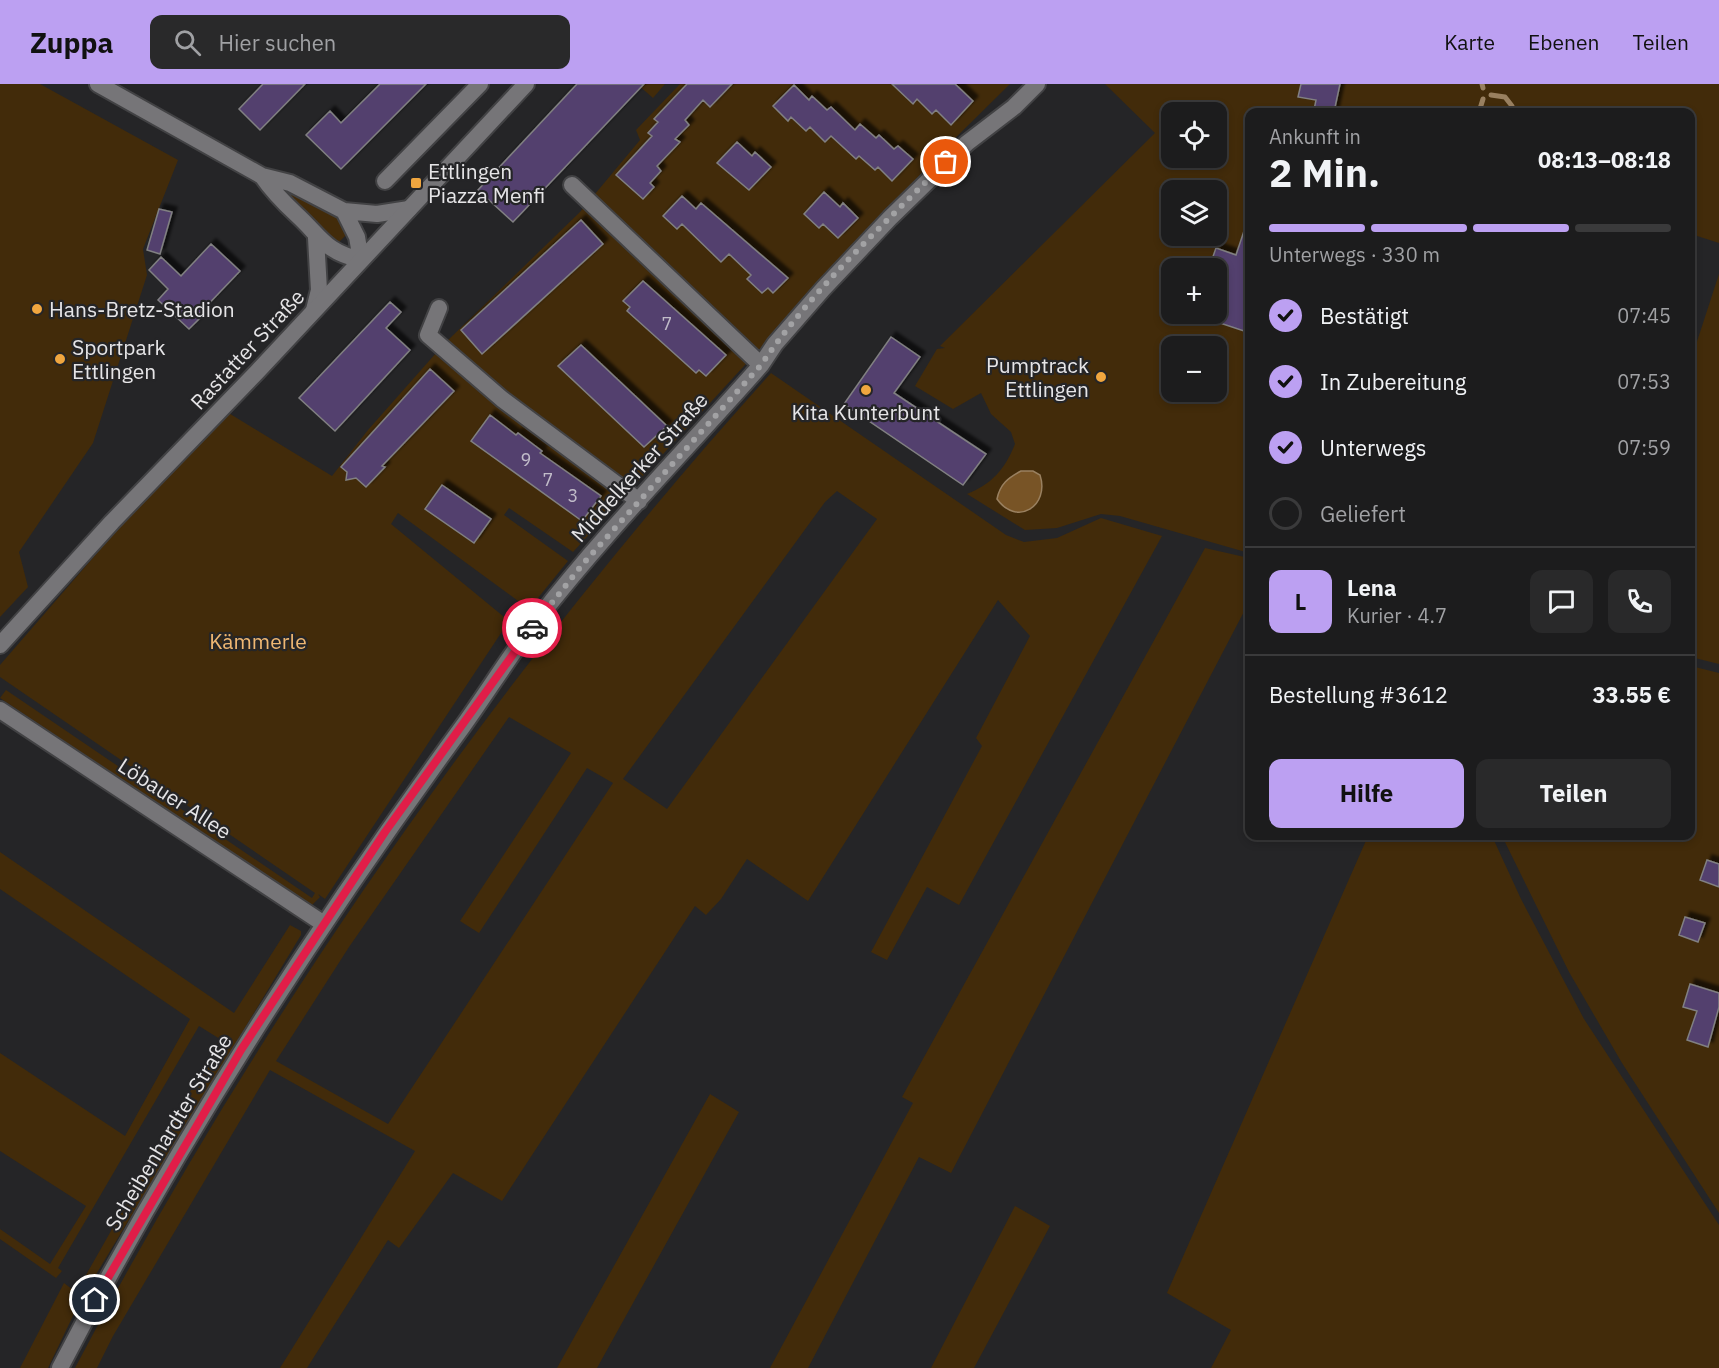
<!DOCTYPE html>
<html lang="de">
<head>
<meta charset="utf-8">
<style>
	body { margin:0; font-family:"IBM Plex Sans",sans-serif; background:#29292a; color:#f1f3f6; height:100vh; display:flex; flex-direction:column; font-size:22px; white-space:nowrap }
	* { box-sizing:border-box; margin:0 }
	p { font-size:20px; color:#a0a1a4 }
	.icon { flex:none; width:33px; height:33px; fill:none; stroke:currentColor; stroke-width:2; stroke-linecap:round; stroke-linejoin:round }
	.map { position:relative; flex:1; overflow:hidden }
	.drawer { position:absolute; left:1245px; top:24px; width:450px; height:732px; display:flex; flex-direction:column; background:#1c1c1d; border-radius:12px; box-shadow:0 3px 9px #0003,0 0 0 2px #3a3a3b }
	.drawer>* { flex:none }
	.buttons { position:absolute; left:1161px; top:18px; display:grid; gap:12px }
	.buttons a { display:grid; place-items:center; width:66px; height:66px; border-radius:12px; background:#1c1c1d; box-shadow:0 3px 9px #0003,0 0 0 2px #3a3a3b; font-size:30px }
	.pin { position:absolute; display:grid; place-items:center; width:51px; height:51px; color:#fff; margin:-26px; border:3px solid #fff; border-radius:50%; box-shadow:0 2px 6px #0007 }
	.courier { position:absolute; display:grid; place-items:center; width:60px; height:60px; margin:-30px; border:4px solid #e11d48; border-radius:50%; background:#fff; color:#222; box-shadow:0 2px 8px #0007 }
	.summary em { font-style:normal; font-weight:800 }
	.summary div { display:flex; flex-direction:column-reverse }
	.summary { display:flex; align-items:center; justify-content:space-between; height:102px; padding:0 24px }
	h1 { font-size:39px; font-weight:800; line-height:45px }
	.bar { display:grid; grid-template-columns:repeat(4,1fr); gap:9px 6px; align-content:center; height:72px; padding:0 24px }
	.bar i { height:8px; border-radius:4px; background:#3a3a3b }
	.bar .selected { background:#bca0f2 }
	.bar p { grid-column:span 4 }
	.line { display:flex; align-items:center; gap:15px; padding:0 24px; border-top:2px solid #3a3a3b }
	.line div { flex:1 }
	.round { display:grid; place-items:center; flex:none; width:63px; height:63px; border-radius:12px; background:#29292a }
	ol { padding:0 24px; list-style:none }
	li { display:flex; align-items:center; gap:18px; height:66px }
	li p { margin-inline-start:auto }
	li .icon { padding:6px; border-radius:50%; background:#bca0f2; color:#111; stroke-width:4 }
	li:last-child { color:#a0a1a4 }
	li i { width:33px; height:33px; border:3px solid #3a3a3b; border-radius:50% }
	.button { display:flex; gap:12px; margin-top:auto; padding:12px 24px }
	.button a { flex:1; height:69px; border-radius:12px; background:#bca0f2; color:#111; font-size:24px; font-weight:800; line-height:69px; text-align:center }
	.button a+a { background:#29292a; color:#f1f3f6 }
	header { display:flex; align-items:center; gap:36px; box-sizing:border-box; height:84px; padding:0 30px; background:#bca0f2; color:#111 }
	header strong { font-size:28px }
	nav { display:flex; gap:33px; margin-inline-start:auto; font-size:21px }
	.search { width:420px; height:54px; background:#29292a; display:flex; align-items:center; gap:15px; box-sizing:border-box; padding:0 21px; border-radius:12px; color:#a0a1a4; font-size:22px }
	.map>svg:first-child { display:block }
	.green { fill:#422b0a; fill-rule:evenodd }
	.water { fill:#785426; stroke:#998060; stroke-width:1.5 }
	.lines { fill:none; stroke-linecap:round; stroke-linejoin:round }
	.stream { stroke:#998060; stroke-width:5 }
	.building { fill:#523f6e; stroke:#818082; stroke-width:1.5; filter:url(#shadow) }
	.minor-casing { stroke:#424244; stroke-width:20 }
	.tertiary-casing { stroke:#424244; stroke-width:20 }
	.secondary-casing { stroke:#424244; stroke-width:20 }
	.minor { stroke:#767578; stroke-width:16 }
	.tertiary { stroke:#767578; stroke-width:16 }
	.secondary { stroke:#767578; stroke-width:16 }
	.done { stroke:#a2a2a4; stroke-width:6; stroke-dasharray:0 10.8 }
	.route { stroke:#e11d48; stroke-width:8 }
	.poi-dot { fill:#f0a63f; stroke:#252527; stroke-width:2 }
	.labels { text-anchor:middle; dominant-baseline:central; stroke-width:4.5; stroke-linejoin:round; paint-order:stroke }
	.number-label { font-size:18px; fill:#c1bcc9 }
	.poi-label { font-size:21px; fill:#e6e5e7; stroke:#252527; text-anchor:start }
	.street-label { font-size:21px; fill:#e6e5e7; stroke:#252527 }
	.park-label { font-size:21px; fill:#efb772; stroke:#252527 }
</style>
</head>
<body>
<header>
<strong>Zuppa</strong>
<div class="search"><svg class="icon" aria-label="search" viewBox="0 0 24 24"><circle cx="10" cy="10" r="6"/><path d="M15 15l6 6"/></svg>Hier suchen</div>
<nav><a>Karte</a><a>Ebenen</a><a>Teilen</a></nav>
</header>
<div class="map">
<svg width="1719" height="1284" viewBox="0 0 1719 1284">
	<defs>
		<filter id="shadow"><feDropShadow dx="5" dy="-5" stdDeviation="1.5" flood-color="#0009"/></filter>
	</defs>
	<rect width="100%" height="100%" fill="#252527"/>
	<path class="green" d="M0,0H40L178,76L143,165L147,191L93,359L19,468L28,503L0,533Z
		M637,0H665L653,14Z
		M680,0H1010L939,70L573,468L509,424L504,431L568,477L529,525L398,429L391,440L509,537L325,815L318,810L320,813L311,822L0,614L6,606L312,814L315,809L0,593V581L222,325L332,392L368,346L444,260L580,128L640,56L636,46Z
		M1105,0H1719V159L1691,150L1690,28H1250L1249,469L1120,432L1101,430L1057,444L1025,446L967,410C992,400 1005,385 1015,360L1011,348L991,330L981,309L953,325L915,302L937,265L945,264L940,262L1155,49ZM1172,28H1216V74H1172ZM1172,106H1216V152H1172ZM1172,184H1216V230H1172ZM1172,262H1216V308H1172Z
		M281,103C306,115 334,123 349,148L336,161Z
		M1719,190V580L1691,573V276Z
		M771,289L1006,451L1024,458L1057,454L1101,434L1162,452L959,821L927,803L887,876L871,868L982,662L976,654L1030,552L998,516L808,817L747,775L721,815L706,831L695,822L502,1117L453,1089L399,1164L388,1156L307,1284H280L415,1067L270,986L113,1252L97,1284H75C264,925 500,590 771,289ZM837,407L877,435L667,725L623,695L825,418ZM509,633L571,669L460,837L479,849L587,684L613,699L388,1040L276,977L349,863Z
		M1205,464L1249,474V518L951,1089L919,1073L808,1284H770L913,1019L902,1013Z
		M1691,582L1719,589V1129L1622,979L1569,888L1502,752H1690Z
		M1368,752H1492L1521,815L1584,935L1719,1141V1284H1211L1231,1246L1167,1209Z
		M0,768L234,929L290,841L301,847V851L89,1202L82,1198L220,955L199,942L58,1184L62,1187L56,1194L0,1155V1145L50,1180L86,1122L0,1067V969L125,1052L190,935L0,805Z
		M710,1010L739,1028L597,1284H557Z
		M1015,1122L1050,1142L974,1284H931Z
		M64,1199L82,1213L48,1284H20Z"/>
	<path class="water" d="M1021,387H1033L1040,391C1050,422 1017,443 997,415C1000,400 1008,394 1021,387Z"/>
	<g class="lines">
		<path class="stream" d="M1482,0L1483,4
			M1491,11L1505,13L1512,22V28
			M1479,28L1483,15"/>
	</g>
	<path class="building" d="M263,0H305L260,46L239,25Z
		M380,0H426L341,85L306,51L330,27L341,39Z
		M577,0H644L513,138L478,106Z
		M687,0H732L710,23L703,16L685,36L689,41L675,55L680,58L657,82L661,87L650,99L654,103L643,115L616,91L652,52L648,49L658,38L654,35Z
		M892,0H955L973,17L951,41L936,26L932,30L917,15L913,20Z
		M1301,0H1340L1334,28L1314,26L1316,16L1298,13Z
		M794,1L809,16L812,12L827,26L831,23L855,46L860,40L876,54L879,51L894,65L898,62L913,75L892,97L878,83L875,86L859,72L856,75L831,52L825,58L810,43L806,47L791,33L788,37L773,22Z
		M737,58L752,72L755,68L771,83L749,106L717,79Z
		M824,108L840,123L843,119L858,134L838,154L823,140L819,144L804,130Z
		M682,112L696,125L701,119L788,194L773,209L768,204L762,209L747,195L751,191L729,170L721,178L682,140L677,145L663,132Z
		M159,125L172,128L160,170L147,166Z
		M581,136L603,160L482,270L461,246Z
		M1247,138H1250V249L1214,237L1226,200L1216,196V184H1209L1216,164L1236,171Z
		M211,160L240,187L197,232L200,234L189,245L158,216L168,205L149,186L161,173L181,192Z
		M643,197L726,271L706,292L699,286L696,289L627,227L630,223L623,217Z
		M390,218L401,228L386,244L410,266L335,347L299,314Z
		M891,253L920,273L894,309L986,370L963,401L844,320Z
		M581,261L667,342L644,363L558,282Z
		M430,285L454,307L382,382L385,383L366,403L356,394L346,396L347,388L341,383Z
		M490,331L516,351L518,349L542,367L540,369L601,412L582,437L471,357Z
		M442,401L491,435L474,459L425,425Z
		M1707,776L1719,780V803L1700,796Z
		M1685,833L1705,839L1698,858L1679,851Z
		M1690,900L1719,909V923L1708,963L1687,956L1697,927L1683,923Z"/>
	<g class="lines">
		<defs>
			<path id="minor" d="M385,97L480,0
				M572,101L761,281
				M439,224L428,251L502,315L639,417
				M0,626L324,840
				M60,1284C176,1060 314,846 463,642C488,607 511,570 537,536C606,447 686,366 761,281L775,260L823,205L890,134L967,59L1014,23L1037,0"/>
			<path id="tertiary" d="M98,0L262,92L290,99L344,127L377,130L409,125
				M262,92C273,108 283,118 297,131C321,153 325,168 361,176L357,153L344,127
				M314,226L319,206L316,154"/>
			<path id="secondary" d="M0,561L112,438L257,288L526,0"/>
		</defs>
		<use href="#minor" class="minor-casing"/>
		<use href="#tertiary" class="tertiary-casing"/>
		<use href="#secondary" class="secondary-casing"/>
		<use href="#minor" class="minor"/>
		<use href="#tertiary" class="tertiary"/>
		<use href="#secondary" class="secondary"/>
	</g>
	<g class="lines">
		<path class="done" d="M532,544L582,481L761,281C812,206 882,142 946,78"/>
		<path class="route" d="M95,1216L241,966L385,748L532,544"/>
	</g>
	<g class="poi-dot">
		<rect x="410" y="93" width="12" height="12" rx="3"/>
		<circle cx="37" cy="225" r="6"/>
		<circle cx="60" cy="275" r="6"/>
		<circle cx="1101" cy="293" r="6"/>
		<circle cx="866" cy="306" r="6"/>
	</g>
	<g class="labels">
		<g class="number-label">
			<text x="667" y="239">7</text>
			<text x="526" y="375">9</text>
			<text x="548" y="395">7</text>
			<text x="573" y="411">3</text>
		</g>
		<g class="poi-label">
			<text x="428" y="87">Ettlingen<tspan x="428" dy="24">Piazza Menfi</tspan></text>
			<text x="49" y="225">Hans-Bretz-Stadion</text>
			<text x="72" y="263">Sportpark<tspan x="72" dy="24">Ettlingen</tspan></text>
			<text x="1089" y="281" text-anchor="end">Pumptrack<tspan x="1089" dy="24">Ettlingen</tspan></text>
			<text x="866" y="328" text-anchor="middle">Kita Kunterbunt</text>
		</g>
		<g class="street-label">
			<text transform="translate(247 265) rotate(-47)">Rastatter Straße</text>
			<text transform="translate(639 383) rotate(-48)">Middelkerker Straße</text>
			<text transform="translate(175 714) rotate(33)">Löbauer Allee</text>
			<text transform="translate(168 1048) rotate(-59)">Scheibenhardter Straße</text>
		</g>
		<g class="park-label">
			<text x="258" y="557">Kämmerle</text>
		</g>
	</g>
</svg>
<div class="buttons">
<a><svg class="icon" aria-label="locate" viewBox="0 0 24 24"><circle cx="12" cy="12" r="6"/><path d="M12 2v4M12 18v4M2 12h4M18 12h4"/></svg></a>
<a><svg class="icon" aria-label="layers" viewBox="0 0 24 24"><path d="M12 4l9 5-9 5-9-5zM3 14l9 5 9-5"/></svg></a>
<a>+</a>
<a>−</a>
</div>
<div class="pin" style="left:946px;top:78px;background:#ea580c"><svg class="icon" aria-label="bag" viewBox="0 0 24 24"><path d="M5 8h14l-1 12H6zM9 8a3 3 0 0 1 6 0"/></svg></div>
<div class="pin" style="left:95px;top:1216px;background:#1f2937"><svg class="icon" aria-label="home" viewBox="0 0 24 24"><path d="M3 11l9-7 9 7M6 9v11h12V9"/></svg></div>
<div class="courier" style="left:532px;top:544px"><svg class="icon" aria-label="car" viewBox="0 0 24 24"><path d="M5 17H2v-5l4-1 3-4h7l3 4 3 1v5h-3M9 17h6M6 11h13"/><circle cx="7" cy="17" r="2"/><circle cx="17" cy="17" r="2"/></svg></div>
<section class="drawer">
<div class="summary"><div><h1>2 Min.</h1><p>Ankunft in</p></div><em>08:13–08:18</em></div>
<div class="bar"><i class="selected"></i><i class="selected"></i><i class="selected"></i><i></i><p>Unterwegs · 330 m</p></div>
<ol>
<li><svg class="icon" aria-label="check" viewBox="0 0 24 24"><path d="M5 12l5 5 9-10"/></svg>Bestätigt<p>07:45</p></li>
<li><svg class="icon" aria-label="check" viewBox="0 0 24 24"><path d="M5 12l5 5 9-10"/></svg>In Zubereitung<p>07:53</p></li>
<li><svg class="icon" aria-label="check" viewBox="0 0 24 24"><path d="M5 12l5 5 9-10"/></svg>Unterwegs<p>07:59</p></li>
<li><i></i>Geliefert</li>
</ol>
<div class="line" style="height:108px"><b class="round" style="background:#bca0f2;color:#111">L</b><div><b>Lena</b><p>Kurier · 4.7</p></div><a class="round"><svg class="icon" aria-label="chat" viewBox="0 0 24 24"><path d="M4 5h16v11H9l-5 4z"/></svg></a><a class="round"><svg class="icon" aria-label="phone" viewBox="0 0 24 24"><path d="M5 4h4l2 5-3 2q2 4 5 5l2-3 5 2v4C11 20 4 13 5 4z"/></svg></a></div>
<div class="line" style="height:78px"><div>Bestellung #3612</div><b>33.55 €</b></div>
<div class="button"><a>Hilfe</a><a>Teilen</a></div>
</section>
</div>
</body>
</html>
